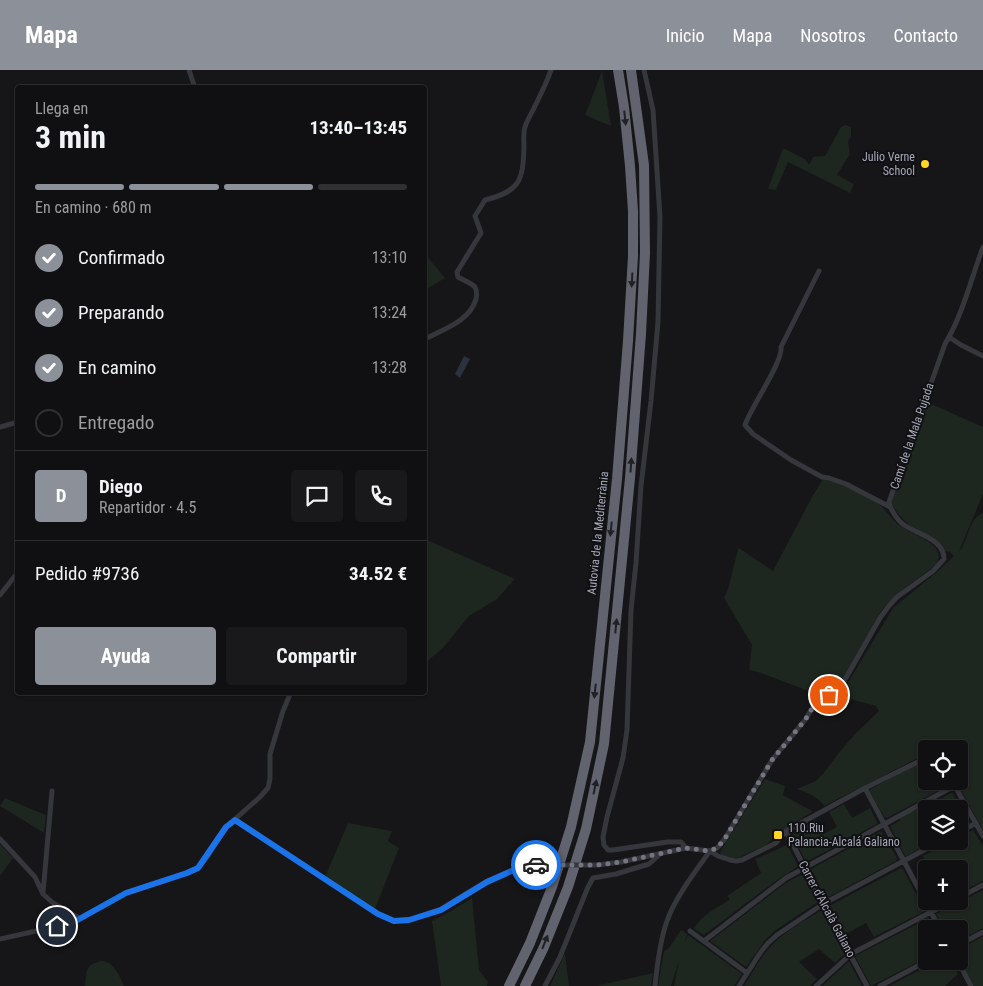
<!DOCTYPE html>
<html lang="es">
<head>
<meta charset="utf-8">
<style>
	body { margin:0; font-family:"Roboto Condensed",sans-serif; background:#19191b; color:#f1f3f6; height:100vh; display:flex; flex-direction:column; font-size:19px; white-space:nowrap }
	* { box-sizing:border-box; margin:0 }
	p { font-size:16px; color:#9c9d9f }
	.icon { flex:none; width:28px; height:28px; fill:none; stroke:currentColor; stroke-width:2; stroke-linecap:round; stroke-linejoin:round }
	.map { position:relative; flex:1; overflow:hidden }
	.sheet { position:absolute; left:15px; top:15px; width:412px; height:610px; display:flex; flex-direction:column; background:#101012; border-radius:5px; box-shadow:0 1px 4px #0004,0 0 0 1px #303032 }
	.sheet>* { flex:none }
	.controls { position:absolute; left:918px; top:670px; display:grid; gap:10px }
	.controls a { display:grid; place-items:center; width:50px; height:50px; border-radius:5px; background:#101012; box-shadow:0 1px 4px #0004,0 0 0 1px #303032; font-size:25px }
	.pin { position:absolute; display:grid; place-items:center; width:42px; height:42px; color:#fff; margin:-21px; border:2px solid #fff; border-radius:50%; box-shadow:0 1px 5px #0007 }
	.courier { position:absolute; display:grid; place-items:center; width:50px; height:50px; margin:-25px; border:4px solid #1a73e8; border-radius:50%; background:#fff; color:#222; box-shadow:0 1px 6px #0007 }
	.head em { font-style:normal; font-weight:700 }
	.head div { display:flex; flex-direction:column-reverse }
	.head { display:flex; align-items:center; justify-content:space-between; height:85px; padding:0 20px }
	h1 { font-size:32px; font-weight:700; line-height:38px }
	.bar { display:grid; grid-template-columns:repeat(4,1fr); gap:8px 5px; align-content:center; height:60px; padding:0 20px }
	.bar i { height:6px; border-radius:4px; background:#303032 }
	.bar .current { background:#8c9099 }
	.bar p { grid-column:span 4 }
	.line { display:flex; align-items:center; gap:12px; padding:0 20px; border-top:1px solid #303032 }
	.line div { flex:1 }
	.round { display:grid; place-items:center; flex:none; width:52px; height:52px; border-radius:5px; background:#19191b }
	ol { padding:0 20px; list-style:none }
	li { display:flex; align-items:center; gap:15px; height:55px }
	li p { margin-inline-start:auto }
	li .icon { padding:5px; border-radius:50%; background:#8c9099; color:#fff; stroke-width:4 }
	li:last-child { color:#9c9d9f }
	li i { width:28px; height:28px; border:2px solid #303032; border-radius:50% }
	.cta { display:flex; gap:10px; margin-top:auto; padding:10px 20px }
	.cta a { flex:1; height:58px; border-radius:5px; background:#8c9099; color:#fff; font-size:20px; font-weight:700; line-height:58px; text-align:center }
	.cta a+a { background:#19191b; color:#f1f3f6 }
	header { display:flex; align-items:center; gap:30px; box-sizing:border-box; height:70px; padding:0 25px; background:#8c9099; color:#fff }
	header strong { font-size:24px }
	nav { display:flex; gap:28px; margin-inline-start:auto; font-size:18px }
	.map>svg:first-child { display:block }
	.green { fill:#1d261f }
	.water { fill:#2a323d }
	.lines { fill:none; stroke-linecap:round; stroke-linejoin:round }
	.street { stroke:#36363d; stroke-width:5 }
	.highway { stroke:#61636e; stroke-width:10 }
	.street-bridge { stroke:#36363d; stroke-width:5 }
	.oneway { fill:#212125 }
	.done { stroke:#747581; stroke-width:5; stroke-dasharray:0 9 }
	.route { stroke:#1a73e8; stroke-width:6 }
	.poi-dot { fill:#ffd626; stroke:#111013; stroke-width:2 }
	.labels { text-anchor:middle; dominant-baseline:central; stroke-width:4; stroke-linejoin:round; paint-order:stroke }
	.poi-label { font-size:12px; fill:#a6a9b9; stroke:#111013; text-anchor:end }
	.street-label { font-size:12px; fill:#a6a9b9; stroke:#111013 }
</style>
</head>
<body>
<header>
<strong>Mapa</strong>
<nav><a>Inicio</a><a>Mapa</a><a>Nosotros</a><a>Contacto</a></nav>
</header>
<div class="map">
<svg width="983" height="916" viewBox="0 0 983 916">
	<rect width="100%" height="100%" fill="#161518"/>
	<path class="green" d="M601,0H602L611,56L585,45L602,1Z
		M845,55L851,57V66L848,72L850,84L837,105L854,114L850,123L788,92L776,120L768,119L783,78L805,89L809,95L813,87L825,86L841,57Z
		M425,184L445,208L425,220Z
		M927,332L983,357V424L959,481C969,471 968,448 983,443V760L956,711H959V679H926V684L824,736C819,727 806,722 797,719L816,711L822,705L841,680L855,664L879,641L876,636L843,627L844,619L893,538L938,501L954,486L950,482L944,481C926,467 902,454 891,433Z
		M823,409H829C847,417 865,423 880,435C888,442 893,452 902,457C913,465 954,477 933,497L902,520L884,537L878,546L868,566L839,615L833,620L828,621L806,620L758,602L749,600L752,575L724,528L728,519L738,479L739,478L773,501L812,427Z
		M425,469L515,509L497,529L469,546L443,578L425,593Z
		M926,689V711H946L947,715L945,717L887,748L884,747L869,720Z
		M765,709L785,716L783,725L810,740L812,742L783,760L766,775L740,787L733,788H728L721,785L720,782Z
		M951,723L953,724L969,752L959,758V739H926V771H934L906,786H905L890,756L901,750L899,748L910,741L912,742L930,735Z
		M5,728L46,745L44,763L0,736Z
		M844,734L852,748L870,738L877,752V754L806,792L792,765L793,763L815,750L823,764L837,757L829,742Z
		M348,753L392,761L388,771L399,778L375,839L372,838L325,807Z
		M973,760L983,776V811L959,823V799H930L923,786L951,771H959V767Z
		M881,761L897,788L896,791L825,829L811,801V799Z
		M0,774L13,788L0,806Z
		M787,775L788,776L798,796L797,797L773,813L704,865L694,859C703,843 715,840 730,829L727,826L761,803L755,789Z
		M901,798L903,799L925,841L874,867L866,853L844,865L829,836Z
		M803,804L818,832L776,860L765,870L747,896L746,897L710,871L787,812Z
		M983,820V858L959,871V859H944L936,844Z
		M472,828L479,900L488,912L487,916H441L432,851L449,842Z
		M820,841H822L845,884L835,893L819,879L799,892L817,909L810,916H744C753,902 761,885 774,873C787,860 804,851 820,841Z
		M929,848L934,859H926V888L871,916L855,886Z
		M681,860L687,864L685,872L688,865L742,904L734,916H674L679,891L671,916H658L664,881L669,878Z
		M983,866V916H974L959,887V880Z
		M565,883L569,916H550Z
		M101,891C113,890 120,906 124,916H85C87,901 84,895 101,891Z
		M849,891L862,916H822Z
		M937,891H952L958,904L945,916H889Z
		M653,903L651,916H596Z"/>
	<path class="water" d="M464,286L470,289L460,308L455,304Z"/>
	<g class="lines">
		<path class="street" d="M189,0L195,18
			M644,0L653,40L660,147L658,252L651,331L641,416L636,493L631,540L627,660L623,688L607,747L603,767L604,775L608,780H613L667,772H681L686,778
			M819,201L781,277C783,292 751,337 745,355L753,364L791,390L822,407L829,408L846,414L890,437
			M949,267L961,275L983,286
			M425,269C444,259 470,251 476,229C477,225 477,221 475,217C471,213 463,210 458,207L457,202L481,163L475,146L485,130C520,121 523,111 524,77C524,71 523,63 525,57C527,50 532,43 535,36C541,24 547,12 551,0
			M0,357L18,352
			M0,525L18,502
			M952,711L983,766
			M865,718L940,859
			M235,750L378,844L394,851L409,850L441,839L487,811L515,799L538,795
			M786,761L823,834L867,916
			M959,762L976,753
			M0,769L35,807L43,824L53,833L79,848
			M710,781L717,778L724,770L772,690L805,650L818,629C822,626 826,626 830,624C835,622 839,617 843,613L880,548L888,537L897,527L933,501L944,489C944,469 917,464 904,455C898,451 890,439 889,432L945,274C963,244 971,209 983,177
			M597,795L621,792L686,778L710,781L718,786L730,790L736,791L742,790L776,773L786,761L792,758L865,718L926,688
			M43,823L52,721
			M959,828L983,815
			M690,861L747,903
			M0,869L72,853L126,823L187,803L198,798L208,786L226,757L260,727L268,718L270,709V684L283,641L291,622
			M704,871L786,808L954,716
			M959,875L983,862
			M958,891L971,916
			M545,916L560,887L588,817L593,808L616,804L649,794L659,785
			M655,916C657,896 660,870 667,851C675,828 696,800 710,781
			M739,916L760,883L768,873L777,865L823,834L941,771
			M816,916L851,884L952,831
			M880,916L927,891"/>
		<path class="highway" d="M509,916L530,873L552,817L571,757L590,672L617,409L628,271L633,186V141L630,96L624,37L618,0
			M525,916L544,877L568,817L586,759L604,674L630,408L641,264L645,183L644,95L631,0"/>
		<path class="street-bridge" d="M538,795H597"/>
	</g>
	<defs><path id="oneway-solid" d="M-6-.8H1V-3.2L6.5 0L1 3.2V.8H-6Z" transform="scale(1.25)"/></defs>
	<g class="oneway">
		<use href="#oneway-solid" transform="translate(625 48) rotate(84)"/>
		<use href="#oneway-solid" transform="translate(632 210) rotate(93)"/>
		<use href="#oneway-solid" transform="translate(631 395) rotate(-86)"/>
		<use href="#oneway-solid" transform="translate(611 459) rotate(96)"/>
		<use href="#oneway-solid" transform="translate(616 556) rotate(-84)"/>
		<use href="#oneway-solid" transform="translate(595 621) rotate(96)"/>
		<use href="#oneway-solid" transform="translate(595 717) rotate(-78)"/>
		<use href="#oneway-solid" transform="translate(545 872) rotate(-68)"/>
	</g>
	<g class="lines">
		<path class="done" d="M536,795H597L621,792L686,778L710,781L717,778L724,770L772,690L805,650L818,629L820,627L829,625"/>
		<path class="route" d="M57,856L72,853L126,823L187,803L198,798L226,757L235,750L378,844L394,851L409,850L441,840L487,812L516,799L536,795"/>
	</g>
	<g class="poi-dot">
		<circle cx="925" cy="94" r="5"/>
		<rect x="773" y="760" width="10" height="10" rx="2.5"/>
	</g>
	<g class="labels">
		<g class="poi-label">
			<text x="915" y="87">Julio Verne<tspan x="915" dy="14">School</tspan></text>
			<text x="788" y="758" text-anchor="start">110.Riu<tspan x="788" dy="14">Palancia-Alcalá Galiano</tspan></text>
		</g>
		<g class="street-label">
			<text transform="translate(912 366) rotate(-71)">Camí de la Mala Pujada</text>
			<text transform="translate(598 463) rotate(-84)">Autovia de la Mediterrània</text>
			<text transform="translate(827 839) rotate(62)">Carrer d'Alcalà Galiano</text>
		</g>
	</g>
</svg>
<div class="controls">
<a><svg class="icon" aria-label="locate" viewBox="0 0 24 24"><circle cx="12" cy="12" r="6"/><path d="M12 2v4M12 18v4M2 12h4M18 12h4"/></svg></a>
<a><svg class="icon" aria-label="layers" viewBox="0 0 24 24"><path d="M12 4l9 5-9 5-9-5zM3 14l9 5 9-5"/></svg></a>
<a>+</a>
<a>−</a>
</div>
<div class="pin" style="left:829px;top:625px;background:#ea580c"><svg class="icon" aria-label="bag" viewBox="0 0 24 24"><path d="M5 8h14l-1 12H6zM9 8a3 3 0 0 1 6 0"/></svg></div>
<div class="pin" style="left:57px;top:856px;background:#1f2937"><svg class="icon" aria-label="home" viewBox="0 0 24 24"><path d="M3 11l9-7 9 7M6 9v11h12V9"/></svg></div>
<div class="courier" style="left:536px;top:795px"><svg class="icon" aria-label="car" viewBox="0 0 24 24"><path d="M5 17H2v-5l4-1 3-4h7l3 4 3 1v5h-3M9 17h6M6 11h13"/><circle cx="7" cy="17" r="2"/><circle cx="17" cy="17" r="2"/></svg></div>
<section class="sheet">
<div class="head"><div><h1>3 min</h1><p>Llega en</p></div><em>13:40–13:45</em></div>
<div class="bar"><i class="current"></i><i class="current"></i><i class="current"></i><i></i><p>En camino · 680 m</p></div>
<ol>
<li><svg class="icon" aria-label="check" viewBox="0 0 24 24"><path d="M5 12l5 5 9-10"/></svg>Confirmado<p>13:10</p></li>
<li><svg class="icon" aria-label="check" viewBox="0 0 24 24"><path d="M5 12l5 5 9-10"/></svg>Preparando<p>13:24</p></li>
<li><svg class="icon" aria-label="check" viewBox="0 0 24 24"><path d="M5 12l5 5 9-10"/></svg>En camino<p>13:28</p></li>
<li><i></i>Entregado</li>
</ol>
<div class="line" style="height:90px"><b class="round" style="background:#8c9099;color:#fff">D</b><div><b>Diego</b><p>Repartidor · 4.5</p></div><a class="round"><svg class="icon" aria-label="chat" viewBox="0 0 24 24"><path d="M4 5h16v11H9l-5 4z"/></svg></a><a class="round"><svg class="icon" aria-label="phone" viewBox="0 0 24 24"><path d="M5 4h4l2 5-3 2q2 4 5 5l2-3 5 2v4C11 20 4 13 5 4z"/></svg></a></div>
<div class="line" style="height:65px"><div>Pedido #9736</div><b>34.52 €</b></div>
<div class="cta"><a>Ayuda</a><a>Compartir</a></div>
</section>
</div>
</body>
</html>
